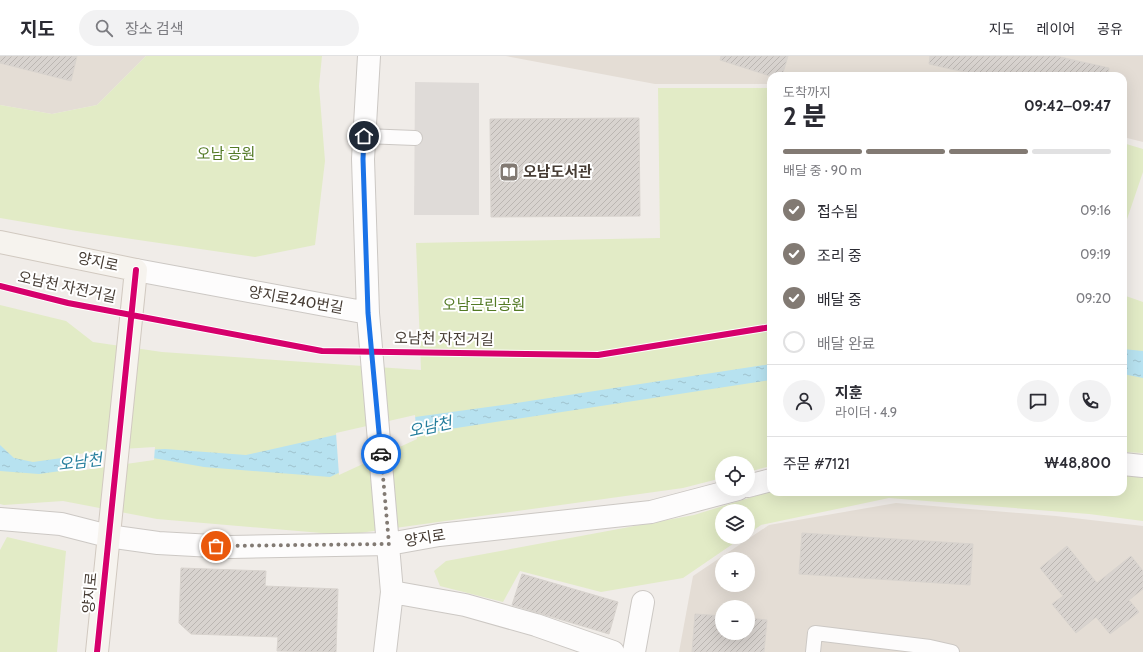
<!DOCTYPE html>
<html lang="ko">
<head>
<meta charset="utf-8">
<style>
	body { margin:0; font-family:Cabin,"Noto Sans KR",sans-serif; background:#f2f2f3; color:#2b2b33; height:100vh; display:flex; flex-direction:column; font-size:15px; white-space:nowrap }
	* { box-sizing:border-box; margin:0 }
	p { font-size:13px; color:#7c7c81 }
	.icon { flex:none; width:22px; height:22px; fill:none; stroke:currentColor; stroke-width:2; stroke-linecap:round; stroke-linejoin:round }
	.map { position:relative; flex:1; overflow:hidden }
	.drawer { position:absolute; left:767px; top:16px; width:360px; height:424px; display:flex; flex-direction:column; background:#fff; border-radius:12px; box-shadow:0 4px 16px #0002 }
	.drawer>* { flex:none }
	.buttons { position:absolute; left:715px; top:400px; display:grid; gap:8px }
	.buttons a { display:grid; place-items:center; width:40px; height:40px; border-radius:50%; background:#fff; box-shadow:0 4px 16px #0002; font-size:20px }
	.pin { position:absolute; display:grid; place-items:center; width:34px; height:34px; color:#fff; margin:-17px; border:2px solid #fff; border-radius:50%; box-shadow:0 1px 4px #0007 }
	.courier { position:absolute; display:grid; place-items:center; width:40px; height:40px; margin:-20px; border:3px solid #1a73e8; border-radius:50%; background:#fff; color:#222; box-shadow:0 1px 5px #0007 }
	.summary em { font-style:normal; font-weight:800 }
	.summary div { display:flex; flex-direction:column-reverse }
	.summary { display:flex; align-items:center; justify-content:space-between; height:68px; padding:0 16px }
	h1 { font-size:26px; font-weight:800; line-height:30px }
	.bar { display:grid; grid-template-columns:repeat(4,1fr); gap:6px 4px; align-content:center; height:48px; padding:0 16px }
	.bar i { height:5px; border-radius:3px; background:#e1e1e2 }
	.bar .selected { background:#827a73 }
	.bar p { grid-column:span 4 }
	.line { display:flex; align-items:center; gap:10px; padding:0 16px; border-top:1px solid #e1e1e2 }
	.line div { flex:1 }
	.round { display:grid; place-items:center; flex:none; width:42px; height:42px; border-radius:21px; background:#f2f2f3 }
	ol { padding:0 16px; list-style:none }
	li { display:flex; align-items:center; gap:12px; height:44px }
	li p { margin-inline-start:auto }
	li .icon { padding:4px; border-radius:50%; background:#827a73; color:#fff; stroke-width:4 }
	li:last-child { color:#7c7c81 }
	li i { width:22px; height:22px; border:2px solid #e1e1e2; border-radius:50% }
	header { display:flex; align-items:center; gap:24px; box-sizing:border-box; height:56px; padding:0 20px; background:#fff; border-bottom:1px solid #e1e1e2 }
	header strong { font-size:19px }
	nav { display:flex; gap:22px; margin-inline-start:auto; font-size:14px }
	.search { width:280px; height:36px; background:#f2f2f3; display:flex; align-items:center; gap:10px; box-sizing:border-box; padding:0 14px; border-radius:22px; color:#7c7c81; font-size:15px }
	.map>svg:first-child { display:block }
	.residential { fill:#e4ddd5; fill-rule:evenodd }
	.green { fill:#e2ebc6 }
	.parking { fill:#dfdbd8 }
	.water { fill:url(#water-ripples) }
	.pier { fill:#f0ece8 }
	.building { fill:url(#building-hatch); stroke:#d8d3ce }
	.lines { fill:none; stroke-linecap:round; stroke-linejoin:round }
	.lane-casing { stroke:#ccc8c4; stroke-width:16 }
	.street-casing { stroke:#ccc8c4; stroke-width:24 }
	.secondary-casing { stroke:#d1c9c0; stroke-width:24 }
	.lane { stroke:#fdfcfc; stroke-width:14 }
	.street { stroke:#fdfcfc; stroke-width:22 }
	.secondary { stroke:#f6f3ee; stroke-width:22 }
	.cycleway-casing { stroke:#fff; stroke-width:8 }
	.cycleway { stroke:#d6006c; stroke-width:6 }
	.done { stroke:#827a73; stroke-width:4; stroke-dasharray:0 7.2 }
	.route { stroke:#1a73e8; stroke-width:5 }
	.labels { text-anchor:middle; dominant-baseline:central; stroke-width:4; stroke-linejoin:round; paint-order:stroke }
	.park-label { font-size:15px; fill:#537a25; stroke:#fff }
	.poi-label { font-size:15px; font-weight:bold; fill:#463c34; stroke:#fff; text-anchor:start }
	.street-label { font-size:15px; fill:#463c34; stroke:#fff }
	.water-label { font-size:16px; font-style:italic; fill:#257e9d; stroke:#fff }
</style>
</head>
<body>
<header>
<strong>지도</strong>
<div class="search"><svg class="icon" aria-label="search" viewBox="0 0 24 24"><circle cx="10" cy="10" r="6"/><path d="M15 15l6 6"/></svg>장소 검색</div>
<nav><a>지도</a><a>레이어</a><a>공유</a></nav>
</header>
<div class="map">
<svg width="1143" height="596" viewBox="0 0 1143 596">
	<defs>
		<pattern id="water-ripples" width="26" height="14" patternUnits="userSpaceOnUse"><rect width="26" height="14" fill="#b7e2f0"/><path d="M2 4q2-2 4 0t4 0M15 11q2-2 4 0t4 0" fill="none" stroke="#9fc3ce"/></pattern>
		<pattern id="building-hatch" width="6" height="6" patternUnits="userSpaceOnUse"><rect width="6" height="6" fill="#d8d3cf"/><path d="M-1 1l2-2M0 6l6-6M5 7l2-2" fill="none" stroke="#bbb6b2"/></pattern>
	</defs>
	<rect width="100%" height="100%" fill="#f0ece8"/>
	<path class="residential" d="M0,0H146L97,49L52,58L0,49Z
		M506,0H1143V86L1123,81V20H771V28H655Z
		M896,447L1056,460L1143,470V596H679L693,520L769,469ZM722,503H748V529H722ZM722,551H748V577H722Z"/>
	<path class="green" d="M146,0H322L319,30L325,105L315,189L255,201L77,175L0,162V49L52,58L97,49Z
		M658,32H771V410L748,416V407H722V422L683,432L345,479L157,463L63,445L4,449L0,448V249L66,265L93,286L162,296L421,314L416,187L660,182Z
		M1123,87L1143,93V116L1123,175Z
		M1123,239L1143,246V397L1123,396Z
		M1123,418L1143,421V465L1089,458L889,442L761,469L748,478V455H722V481H743L683,522L601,536L520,515L503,546L440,530L434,515L446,505L694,459L771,435L1123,436Z
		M7,481L66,495L57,596H0V494Z"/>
	<path class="parking" d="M415,26L479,27V159H414Z"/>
	<path class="water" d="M1123,293L1143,295V322L1123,318Z
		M771,308V324L424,377L330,421L204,411L153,402L39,418L0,415V389L14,402L33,406L105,396L165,393L246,399L415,361L510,348Z"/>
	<path class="pier" d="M415,359L417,383L339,419L336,377Z
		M155,391L154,404L77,415L79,398L105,394Z"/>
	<path class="building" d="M0,0H77L71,25L0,7Z
		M721,0H788L782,20H770L720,4Z
		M930,0H1056L1109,12L1108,20H982L929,8Z
		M639,62L640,160L491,161L490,63Z
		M802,477L973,488L970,529L799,518Z
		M1067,490L1097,527L1131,500L1143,515V533L1129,544L1139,556L1110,578L1096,561L1076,577L1052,548L1063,540L1040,512Z
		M181,512L266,515L265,530L338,533L336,596L277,595L278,581L191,578L179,567Z
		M522,518L618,546L609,578L512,549Z
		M695,558L722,560V577H748V562L767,564L764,596H692Z"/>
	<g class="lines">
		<defs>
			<path id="lane" d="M364,80L415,82
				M813,596L815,577L930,591L952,596"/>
			<path id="street" d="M136,214L368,257L363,103L369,0
				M368,257L392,536L385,596
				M1123,408L1143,410
				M748,430L771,424
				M0,463L61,468L108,480L158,487L231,491L389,488L439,479L651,456L738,433
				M392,536L465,549L536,569L613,596
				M634,596L643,546"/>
			<path id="secondary" d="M0,186L136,214L97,596"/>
		</defs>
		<use href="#lane" class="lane-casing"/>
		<use href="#street" class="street-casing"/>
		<use href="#secondary" class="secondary-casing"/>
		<use href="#lane" class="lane"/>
		<use href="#street" class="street"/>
		<use href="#secondary" class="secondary"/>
		<defs>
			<path id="cycleway" d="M0,230L68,247L322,295L598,299L771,271
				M97,596L136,214"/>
		</defs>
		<use href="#cycleway" class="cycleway-casing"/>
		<use href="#cycleway" class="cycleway"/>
	</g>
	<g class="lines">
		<path class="done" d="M216,490L389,488L381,398"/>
		<path class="route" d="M364,80L363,103L368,257L381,398"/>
	</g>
	<defs>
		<symbol id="library-square" viewBox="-11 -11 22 22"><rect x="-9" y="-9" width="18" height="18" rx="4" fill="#827a73" stroke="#fff"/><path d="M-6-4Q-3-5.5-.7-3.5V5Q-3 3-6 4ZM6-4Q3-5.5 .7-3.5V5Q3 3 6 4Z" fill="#fff"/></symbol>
	</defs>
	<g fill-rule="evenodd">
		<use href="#library-square" x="498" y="105" width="22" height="22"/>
	</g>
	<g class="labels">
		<g class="park-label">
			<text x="226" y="98">오남 공원</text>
			<text x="484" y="249">오남근린공원</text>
		</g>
		<g class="poi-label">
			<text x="523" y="116">오남도서관</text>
		</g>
		<g class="street-label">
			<text transform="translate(98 206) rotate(12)">양지로</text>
			<text transform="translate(67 231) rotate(12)">오남천 자전거길</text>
			<text transform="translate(296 244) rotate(10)">양지로240번길</text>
			<text transform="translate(444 283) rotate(1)">오남천 자전거길</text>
			<text transform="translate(425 482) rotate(-9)">양지로</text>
			<text transform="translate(90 537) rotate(-85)">양지로</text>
		</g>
		<g class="water-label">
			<text transform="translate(430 371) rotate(-12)">오남천</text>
			<text transform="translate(80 406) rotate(-7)">오남천</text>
		</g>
	</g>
</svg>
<div class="buttons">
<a><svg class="icon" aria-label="locate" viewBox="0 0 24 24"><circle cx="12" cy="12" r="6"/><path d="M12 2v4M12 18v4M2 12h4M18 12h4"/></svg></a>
<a><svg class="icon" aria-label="layers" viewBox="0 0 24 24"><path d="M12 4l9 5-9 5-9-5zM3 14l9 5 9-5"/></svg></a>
<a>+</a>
<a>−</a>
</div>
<div class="pin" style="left:216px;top:490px;background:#ea580c"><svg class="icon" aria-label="bag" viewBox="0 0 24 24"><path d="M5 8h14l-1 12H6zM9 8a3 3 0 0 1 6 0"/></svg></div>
<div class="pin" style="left:364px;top:80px;background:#1f2937"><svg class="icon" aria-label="home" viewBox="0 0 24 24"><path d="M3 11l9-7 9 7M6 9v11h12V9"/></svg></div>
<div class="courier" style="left:381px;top:398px"><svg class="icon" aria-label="car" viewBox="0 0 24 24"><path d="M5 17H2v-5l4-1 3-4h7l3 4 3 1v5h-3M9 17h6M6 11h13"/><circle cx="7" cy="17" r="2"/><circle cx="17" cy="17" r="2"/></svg></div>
<section class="drawer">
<div class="summary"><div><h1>2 분</h1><p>도착까지</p></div><em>09:42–09:47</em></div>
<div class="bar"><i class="selected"></i><i class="selected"></i><i class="selected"></i><i></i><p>배달 중 · 90 m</p></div>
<ol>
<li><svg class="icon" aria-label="check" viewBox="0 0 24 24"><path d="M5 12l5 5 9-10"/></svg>접수됨<p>09:16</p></li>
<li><svg class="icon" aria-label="check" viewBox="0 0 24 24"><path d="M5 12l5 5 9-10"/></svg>조리 중<p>09:19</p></li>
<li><svg class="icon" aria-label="check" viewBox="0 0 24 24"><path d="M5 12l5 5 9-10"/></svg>배달 중<p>09:20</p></li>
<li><i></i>배달 완료</li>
</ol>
<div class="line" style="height:72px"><a class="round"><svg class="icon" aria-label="person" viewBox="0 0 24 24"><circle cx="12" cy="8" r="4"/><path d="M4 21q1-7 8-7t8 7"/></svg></a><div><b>지훈</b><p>라이더 · 4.9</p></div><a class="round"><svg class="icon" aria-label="chat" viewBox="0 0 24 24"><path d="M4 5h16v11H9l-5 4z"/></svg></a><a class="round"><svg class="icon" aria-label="phone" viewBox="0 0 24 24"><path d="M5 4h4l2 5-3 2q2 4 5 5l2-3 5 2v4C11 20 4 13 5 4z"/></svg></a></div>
<div class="line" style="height:52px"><div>주문 #7121</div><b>₩48,800</b></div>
</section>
</div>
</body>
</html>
